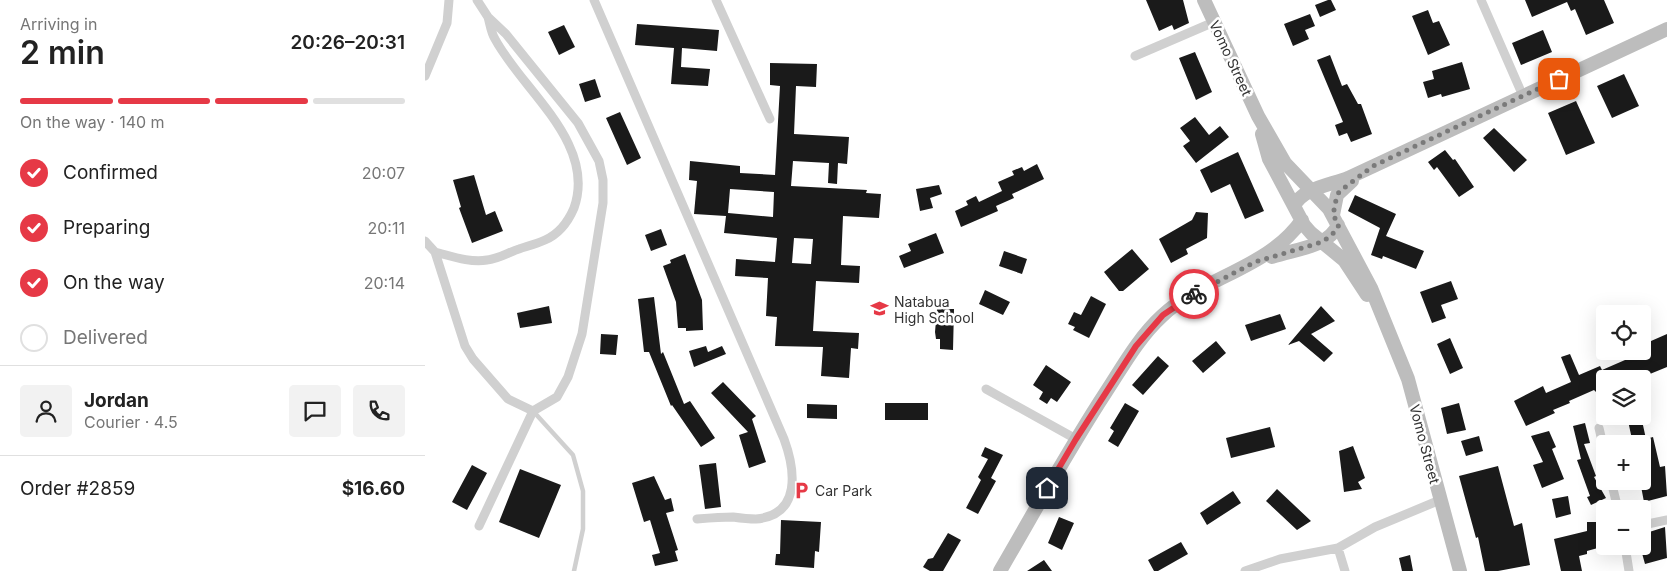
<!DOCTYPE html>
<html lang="en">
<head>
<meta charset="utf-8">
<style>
	body { margin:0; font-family:Inter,sans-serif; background:#f2f2f2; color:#222; height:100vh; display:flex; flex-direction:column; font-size:19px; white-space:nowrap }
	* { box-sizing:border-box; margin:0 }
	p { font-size:16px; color:#767676 }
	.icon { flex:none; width:28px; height:28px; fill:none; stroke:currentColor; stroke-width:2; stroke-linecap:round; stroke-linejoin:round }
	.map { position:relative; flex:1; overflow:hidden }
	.side { display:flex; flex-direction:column; background:#fff; width:425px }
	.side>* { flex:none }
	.tools { position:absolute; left:1171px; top:305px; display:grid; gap:10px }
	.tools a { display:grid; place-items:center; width:55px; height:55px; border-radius:5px; background:#fff; box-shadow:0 5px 20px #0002; font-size:25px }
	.pin { position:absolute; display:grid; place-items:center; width:42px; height:42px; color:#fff; margin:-21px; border-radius:10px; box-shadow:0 2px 8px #0006 }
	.courier { position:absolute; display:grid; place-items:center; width:50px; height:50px; margin:-25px; border:4px solid #e63946; border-radius:50%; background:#fff; color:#222; box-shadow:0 1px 6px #0007 }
	.head em { font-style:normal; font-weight:600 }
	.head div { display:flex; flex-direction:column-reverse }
	.head { display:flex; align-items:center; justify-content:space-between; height:85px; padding:0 20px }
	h1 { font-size:32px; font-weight:600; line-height:38px }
	.bar { display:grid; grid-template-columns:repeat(4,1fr); gap:8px 5px; align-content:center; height:60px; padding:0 20px }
	.bar i { height:6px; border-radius:4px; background:#e0e0e0 }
	.bar .selected { background:#e63946 }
	.bar p { grid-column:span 4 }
	.line { display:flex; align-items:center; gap:12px; padding:0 20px; border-top:1px solid #e0e0e0 }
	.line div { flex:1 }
	.round { display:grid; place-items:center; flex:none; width:52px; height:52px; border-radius:5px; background:#f2f2f2 }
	ol { padding:0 20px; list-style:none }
	li { display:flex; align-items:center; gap:15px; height:55px }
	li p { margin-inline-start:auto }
	li .icon { padding:5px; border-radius:50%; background:#e63946; color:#fff; stroke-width:4 }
	li:last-child { color:#767676 }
	li i { width:28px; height:28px; border:2px solid #e0e0e0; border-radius:50% }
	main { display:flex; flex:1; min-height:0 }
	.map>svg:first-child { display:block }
	.building { fill:#1a1a1a; fill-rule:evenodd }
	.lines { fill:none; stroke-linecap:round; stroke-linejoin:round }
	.lane { stroke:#d0d0d0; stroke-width:4.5 }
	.street { stroke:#d0d0d0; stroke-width:9 }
	.secondary { stroke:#bdbdbd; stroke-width:14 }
	.done { stroke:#7a7a7a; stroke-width:5; stroke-dasharray:0 9 }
	.route { stroke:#e63946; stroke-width:6 }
	.labels { text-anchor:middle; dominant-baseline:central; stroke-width:5; stroke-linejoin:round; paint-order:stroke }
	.street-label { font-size:14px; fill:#333; stroke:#fff }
	.poi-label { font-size:14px; fill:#333; stroke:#fff; text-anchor:start }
</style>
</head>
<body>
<main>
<section class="side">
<div class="head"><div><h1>2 min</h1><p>Arriving in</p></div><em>20:26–20:31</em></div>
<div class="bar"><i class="selected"></i><i class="selected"></i><i class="selected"></i><i></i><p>On the way · 140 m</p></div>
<ol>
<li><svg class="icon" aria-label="check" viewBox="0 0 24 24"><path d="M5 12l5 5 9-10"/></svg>Confirmed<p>20:07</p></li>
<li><svg class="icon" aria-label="check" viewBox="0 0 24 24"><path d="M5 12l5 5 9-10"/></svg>Preparing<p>20:11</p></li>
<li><svg class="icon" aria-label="check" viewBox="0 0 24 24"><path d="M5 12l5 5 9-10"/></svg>On the way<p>20:14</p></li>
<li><i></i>Delivered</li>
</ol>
<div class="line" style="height:90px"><a class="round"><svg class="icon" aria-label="person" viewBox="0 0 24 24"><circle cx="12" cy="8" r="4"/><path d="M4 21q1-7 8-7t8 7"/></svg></a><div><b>Jordan</b><p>Courier · 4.5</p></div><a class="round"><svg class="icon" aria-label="chat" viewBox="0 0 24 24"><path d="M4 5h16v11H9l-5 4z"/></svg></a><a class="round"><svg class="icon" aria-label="phone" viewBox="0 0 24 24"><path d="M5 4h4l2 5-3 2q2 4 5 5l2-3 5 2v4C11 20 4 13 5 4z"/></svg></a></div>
<div class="line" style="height:65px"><div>Order #2859</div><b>$16.60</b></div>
</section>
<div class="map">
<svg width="1242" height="571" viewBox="0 0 1242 571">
	<rect width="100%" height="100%" fill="#fff"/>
	<path class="building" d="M721,0H758L764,23L749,30L747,25L734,31Z
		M903,0H906L911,10L895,17L890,5Z
		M1100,0H1179L1189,23L1161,35L1150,9L1146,11L1142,2L1107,17Z
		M1003,10L1008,23L1014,21L1025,45L1003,55L987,16Z
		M885,14L890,26L880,30L884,39L868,46L859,24Z
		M212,24L294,30L292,51L257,48L256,67L285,69L283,86L246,84L249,48L210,45Z
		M139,25L150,47L134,55L123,32Z
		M1118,30L1127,52L1096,65L1087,43Z
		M770,52L787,92L771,100L754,58Z
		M905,55L917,86L922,84L933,104H936L947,134L926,142L922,133L914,136L910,125L918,122L892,60Z
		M1037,62L1045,89L1017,97L1016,94L1003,98L998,82L1009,79L1007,71Z
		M345,63L392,64L391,87L371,86L369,134L424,137L422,164L413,163L412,184L403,183L404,163L368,161L366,186L442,190L441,193L456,194L454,218L418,216L416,265L435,266L434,283L391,281L388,331L434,333L433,349L426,348L424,378L396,376L398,347L350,346L352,317L341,316L343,278L310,276L311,259L350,262L352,238L299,233L301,216L269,214L272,181L264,180L265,161L315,166V173L350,175L355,86L345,85ZM305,189L349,192L348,217L303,213ZM369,238L388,239L386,264L367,263Z
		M1199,74L1214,106L1187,118L1172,86Z
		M170,79L176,97L160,102L154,84Z
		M1151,101L1170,143L1141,155L1123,113Z
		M195,112L216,158L202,165L181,118Z
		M770,117L784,135L795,126L804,137L771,163L758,146L765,141L755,128Z
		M1069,128L1102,160L1089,172L1058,138Z
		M1020,150L1028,160L1030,159L1049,187L1034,197L1012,167L1009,170L1003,162Z
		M813,152L839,211L820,219L805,184L786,193L775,170Z
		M612,164L619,179L587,194L589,198L571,206L573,211L536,227L530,211L543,205L541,201L551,196L554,202L577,191L573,182L589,175L587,171L597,167L599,171Z
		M49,175L61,215L70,211L78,231L47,243L34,208L36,207L28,180Z
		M514,185L517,194L505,198L508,208L495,211L491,189Z
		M930,195L971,214L961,236L999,251L991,269L958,256L957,259L946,255L955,228L923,211Z
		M771,212L783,213L782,238L761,249L763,254L746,263L734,239L767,220Z
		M236,229L242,245L226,251L220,235Z
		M511,233L519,253L479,268L474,256L486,251L483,244Z
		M707,249L724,269L698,291H694L679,272Z
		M579,251L602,259L597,274L574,266Z
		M260,254L277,300L278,330L261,331V328H253L251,302L238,266L246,263L245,260Z
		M1026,281L1033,299L1016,305L1021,318L1007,323L995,292Z
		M560,290L585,302L578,315L554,304Z
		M666,296L681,304L664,338L648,330L650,327L643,324L649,312L656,315Z
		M229,297L236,354L238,352L259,404L265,401L290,438L276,447L247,405L246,406L224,352H219L213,299Z
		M124,306L127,323L95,328L92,313Z
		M896,306L910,321L886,334L908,353L899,362L874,341L863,345Z
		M512,309H529L528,350L515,349V339H511L510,332Z
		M855,314L861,329L826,341L820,325Z
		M1218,322L1226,341L1242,334V367L1220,376L1221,379H1180V388L1171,392L1169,390L1144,401L1145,403L1128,410L1130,413L1101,426L1089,401L1118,386L1121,393L1146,382L1136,357L1145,354L1154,375L1175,366L1177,370L1200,360L1197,351H1218Z
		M176,334L193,335L191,355L175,354Z
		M1025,338L1038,368L1025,374L1012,344Z
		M791,341L801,353L778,373L767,361Z
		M281,346L283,352L297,346L301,354L269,367L264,351Z
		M733,356L744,366L718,395L707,385Z
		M621,365L646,382L632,402L626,398L622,404L614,399L618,392L608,385Z
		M298,382L331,416L327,419L341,462L324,468L314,435L323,432L286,393Z
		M460,403H503V420H460Z
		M700,403L714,411L693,447L683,441L689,431L685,428Z
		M1034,403L1041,430L1022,434L1016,408Z
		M382,404L412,405V419L382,418Z
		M1202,416H1216L1221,439L1228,437L1235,467L1240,466L1242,496L1219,502L1215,481H1218V444H1208Z
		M1160,423L1165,443L1159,444L1171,476L1169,477L1181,498L1166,505L1162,497L1165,496L1152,460L1156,459L1148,426Z
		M845,427L850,447L806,458L801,438Z
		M1124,431L1131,447L1127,449L1139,479L1117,488L1108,465L1118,462L1106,436Z
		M1054,436L1058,451L1041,456L1036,441Z
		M928,446L940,478L933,482L937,489L919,492L914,451Z
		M560,447L578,455L566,478L571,481L553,514L541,508L556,480L553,477L563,459L556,456Z
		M291,463L296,507L280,509L274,465Z
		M47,465L62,473L42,510L27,502Z
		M1073,466L1089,526L1097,523L1105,565L1073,571H1060L1053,537L1051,538L1034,476Z
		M95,469L136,485L114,538L74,522Z
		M229,476L240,500L246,498L249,511L241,513L253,550L250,551L253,561L230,566L227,555L235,553L225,520L219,522L207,483Z
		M852,489L886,521L872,530L841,501Z
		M808,491L816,503L782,525L775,513Z
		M1143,496L1146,514L1131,518L1127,499Z
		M634,517L649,523L637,550L623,543Z
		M356,520L396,522L394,552L390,551L389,568L350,565L351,554H355Z
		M1162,522H1180V546L1162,551V554L1154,556L1157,571H1136L1129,539L1162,531Z
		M1240,527L1242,558L1220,564L1215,546H1218V534Z
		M523,533L536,540L518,571H505L498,567L503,559L508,558Z
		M756,542L763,554L733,571H729L723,560Z
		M985,555L988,571H977L974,558Z
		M619,560L627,571H602Z"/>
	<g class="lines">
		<path class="lane" d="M108,411L148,455L158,491V529L149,571"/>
		<path class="street" d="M52,0L63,17L81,34L153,123L174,161L178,180V203L157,334L143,377L132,397L108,411L54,526
			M169,0L359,439C370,469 377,515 331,519C323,519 315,518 308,517C296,517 284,518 272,519
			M291,0L345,119
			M1056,0L1098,96
			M710,56L789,22
			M0,76L22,23L24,0
			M0,241L10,252L40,346L48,359L83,399L108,411
			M10,252C26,256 45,263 62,260C74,259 84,252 94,249C103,246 111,244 120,240C134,234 143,222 149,208C172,143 97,90 70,39C66,33 65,24 63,17
			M561,389L651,439
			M1174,428L1180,454
			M1186,481L1193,509
			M1218,525L1242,520
			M1200,546L1204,571
			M913,548L920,571
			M820,571L855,559L913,548L950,527L1015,500"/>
		<path class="secondary" d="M779,0L833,116L860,163L904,209L946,288L983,379L1035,571
			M837,134L844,159L879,225L886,233L919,260L942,295
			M869,206C878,188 905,185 923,178L1242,29
			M908,215L912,195L927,181
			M847,257C869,249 903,248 913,225
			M575,571C610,511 643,450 681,392C698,366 714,337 737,316C779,276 843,269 877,220"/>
	</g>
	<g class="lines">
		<path class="done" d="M769,294L830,262L897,242L907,235L914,225L908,215L912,195L915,191L948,166L1134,79"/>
		<path class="route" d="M622,488L651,439L711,346L738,315L769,294"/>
	</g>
	<defs>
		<symbol id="school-bare" viewBox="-9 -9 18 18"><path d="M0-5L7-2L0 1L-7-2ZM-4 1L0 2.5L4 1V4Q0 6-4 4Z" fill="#e63946" stroke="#fff" stroke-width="2.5" paint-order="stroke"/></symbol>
		<symbol id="parking-bare" viewBox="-9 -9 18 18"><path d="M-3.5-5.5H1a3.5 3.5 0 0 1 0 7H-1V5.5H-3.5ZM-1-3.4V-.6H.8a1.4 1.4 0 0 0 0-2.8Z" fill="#e63946" stroke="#fff" stroke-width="2.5" paint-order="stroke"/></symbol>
	</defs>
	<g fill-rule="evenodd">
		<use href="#school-bare" x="442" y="296" width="25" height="25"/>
		<use href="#parking-bare" x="364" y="478" width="25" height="25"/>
	</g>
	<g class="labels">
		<g class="street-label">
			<text transform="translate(806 58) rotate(65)">Vomo Street</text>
			<text transform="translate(1000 444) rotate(75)">Vomo Street</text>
		</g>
		<g class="poi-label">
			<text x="469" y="301">Natabua<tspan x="469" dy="16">High School</tspan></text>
			<text x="390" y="490">Car Park</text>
		</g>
	</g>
</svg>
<div class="tools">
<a><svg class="icon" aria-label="locate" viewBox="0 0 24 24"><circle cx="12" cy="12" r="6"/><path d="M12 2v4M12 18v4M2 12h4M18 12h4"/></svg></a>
<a><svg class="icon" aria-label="layers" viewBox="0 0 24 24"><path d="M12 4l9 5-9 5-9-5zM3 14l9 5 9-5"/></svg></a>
<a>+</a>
<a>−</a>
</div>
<div class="pin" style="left:1134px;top:79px;background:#ea580c"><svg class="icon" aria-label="bag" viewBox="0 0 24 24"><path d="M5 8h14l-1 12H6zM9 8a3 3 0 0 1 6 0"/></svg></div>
<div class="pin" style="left:622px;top:488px;background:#1f2937"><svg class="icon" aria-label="home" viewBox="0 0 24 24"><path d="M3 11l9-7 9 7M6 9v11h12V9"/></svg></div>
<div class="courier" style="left:769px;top:294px"><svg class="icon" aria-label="bike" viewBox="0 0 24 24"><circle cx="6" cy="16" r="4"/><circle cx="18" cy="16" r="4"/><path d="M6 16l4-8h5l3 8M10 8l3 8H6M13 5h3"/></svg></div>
</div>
</main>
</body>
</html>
